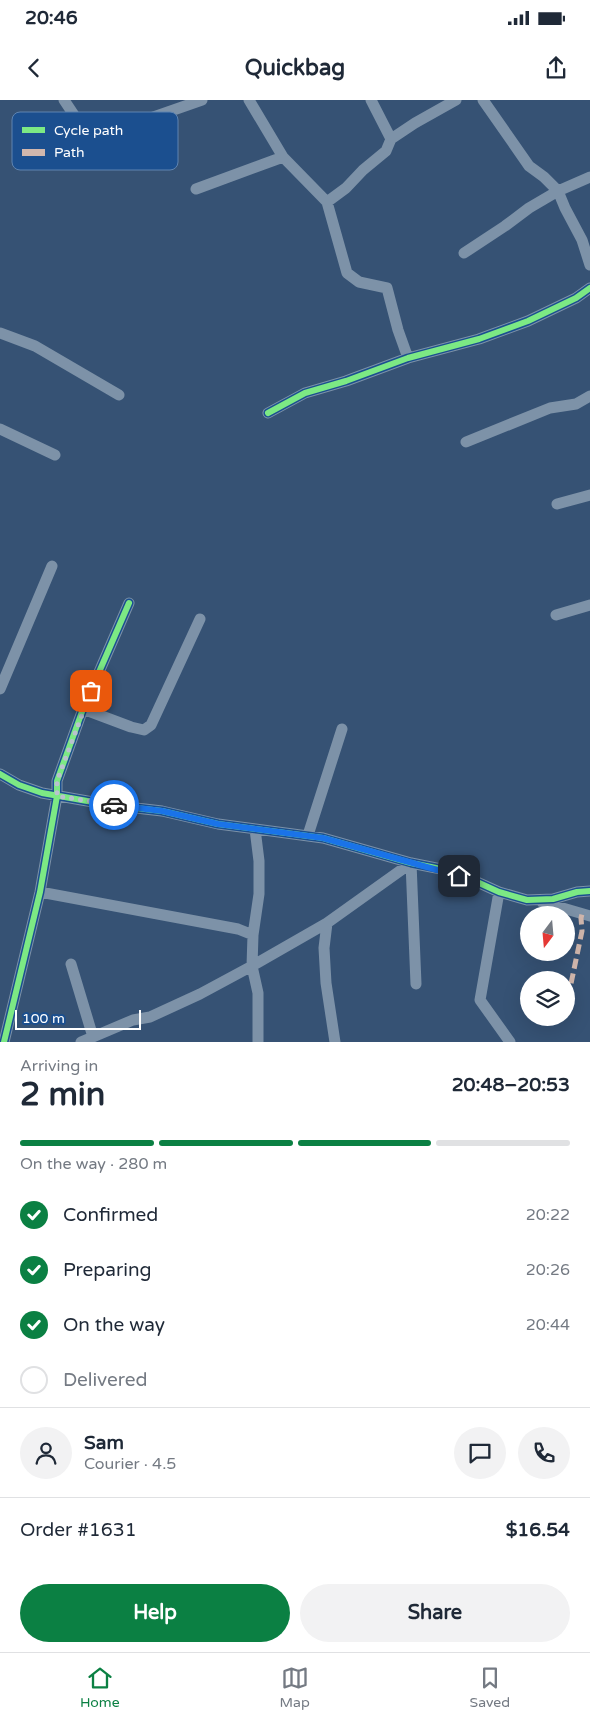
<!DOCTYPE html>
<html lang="en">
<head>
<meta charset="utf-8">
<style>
	body { margin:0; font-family:"Varela Round",sans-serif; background:#f2f2f3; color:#1f2937; height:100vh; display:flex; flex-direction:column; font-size:19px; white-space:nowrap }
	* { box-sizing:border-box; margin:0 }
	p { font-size:16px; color:#747a83 }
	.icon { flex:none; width:28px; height:28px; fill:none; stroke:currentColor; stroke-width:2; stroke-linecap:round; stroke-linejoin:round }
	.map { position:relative; height:942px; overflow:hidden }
	.side { display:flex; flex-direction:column; background:#fff; flex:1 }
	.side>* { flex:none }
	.needle { width:32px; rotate:196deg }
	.controls { position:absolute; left:520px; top:806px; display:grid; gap:10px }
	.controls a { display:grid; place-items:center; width:55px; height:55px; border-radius:50%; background:#fff; box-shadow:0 5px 20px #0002; font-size:25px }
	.scale { position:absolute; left:15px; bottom:12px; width:126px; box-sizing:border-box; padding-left:5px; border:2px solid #fff; border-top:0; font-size:14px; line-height:18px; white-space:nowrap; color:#fff; -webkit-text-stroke:4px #1b4f8f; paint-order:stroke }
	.pin { position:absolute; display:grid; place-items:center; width:42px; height:42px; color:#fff; margin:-21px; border-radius:10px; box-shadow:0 2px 8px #0006 }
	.courier { position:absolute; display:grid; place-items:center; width:50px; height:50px; margin:-25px; border:4px solid #1a73e8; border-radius:50%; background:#fff; color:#222; box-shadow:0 1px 6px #0007 }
	.summary em { font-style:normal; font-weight:700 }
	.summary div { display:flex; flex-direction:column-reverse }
	.summary { display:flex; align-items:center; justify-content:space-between; height:85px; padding:0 20px }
	h1 { font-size:32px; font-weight:700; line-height:38px }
	.bar { display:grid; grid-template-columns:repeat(4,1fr); gap:8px 5px; align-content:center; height:60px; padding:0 20px }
	.bar i { height:6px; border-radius:4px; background:#e0e1e3 }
	.bar .selected { background:#0b8043 }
	.bar p { grid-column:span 4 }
	.line { display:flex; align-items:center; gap:12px; padding:0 20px; border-top:1px solid #e0e1e3 }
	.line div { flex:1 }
	.round { display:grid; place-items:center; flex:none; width:52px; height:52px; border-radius:26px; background:#f2f2f3 }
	ol { padding:0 20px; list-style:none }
	li { display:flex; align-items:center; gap:15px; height:55px }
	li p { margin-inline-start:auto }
	li .icon { padding:5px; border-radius:50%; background:#0b8043; color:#fff; stroke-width:4 }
	li:last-child { color:#747a83 }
	li i { width:28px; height:28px; border:2px solid #e0e1e3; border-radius:50% }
	.primary-button { display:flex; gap:10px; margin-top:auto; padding:10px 20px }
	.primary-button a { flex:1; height:58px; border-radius:30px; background:#0b8043; color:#fff; font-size:20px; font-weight:700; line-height:58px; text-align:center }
	.primary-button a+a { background:#f2f2f3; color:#1f2937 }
	.status { display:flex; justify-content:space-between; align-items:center; height:35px; padding:0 25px; background:#fff; direction:ltr }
	.status svg { height:14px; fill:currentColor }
	header { display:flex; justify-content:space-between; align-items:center; height:65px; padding:0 20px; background:#fff; font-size:22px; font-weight:700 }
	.tab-bar { display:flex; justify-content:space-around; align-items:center; height:70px; border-top:1px solid #e0e1e3; background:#fff; font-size:14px; color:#747a83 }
	.tab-bar a { display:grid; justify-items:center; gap:2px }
	.tab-bar .selected { color:#0b8043 }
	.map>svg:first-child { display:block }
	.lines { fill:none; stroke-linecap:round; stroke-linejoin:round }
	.minor { stroke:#7d92a8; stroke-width:11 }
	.quiet { stroke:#d1b7ad; stroke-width:5; stroke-dasharray:10 5; stroke-linecap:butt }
	.cycleway-casing { stroke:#1b4f8f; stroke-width:9 }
	.cycleway { stroke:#7ce984; stroke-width:6 }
	.done { stroke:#b9c2ce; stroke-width:5; stroke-dasharray:0 9 }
	.route { stroke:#1a73e8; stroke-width:6 }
	.key { fill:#1b4f8f; stroke:#5f84b1; stroke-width:1 }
	.key-label { font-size:14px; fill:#fff }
</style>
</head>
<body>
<div class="status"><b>20:46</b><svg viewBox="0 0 49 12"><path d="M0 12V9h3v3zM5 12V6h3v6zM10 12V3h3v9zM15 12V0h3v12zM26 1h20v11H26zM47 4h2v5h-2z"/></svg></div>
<header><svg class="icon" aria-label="back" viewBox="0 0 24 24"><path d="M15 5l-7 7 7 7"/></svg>Quickbag<svg class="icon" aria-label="share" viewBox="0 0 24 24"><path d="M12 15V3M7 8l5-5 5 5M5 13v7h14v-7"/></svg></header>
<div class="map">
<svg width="590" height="942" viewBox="0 0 590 942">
	<rect width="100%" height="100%" fill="#365274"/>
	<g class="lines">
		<path class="minor" d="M64,0L84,30L93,36L102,35L202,0
			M249,0L283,57L327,102L346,88L363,70L386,51L391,39L415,23L456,0
			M371,0L391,39
			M483,0L529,66L544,77L558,91L565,108L582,140L590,165
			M196,89L283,57
			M327,102L347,173L359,182L387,188L398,230L408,258
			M464,153L505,126L529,108L558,91L590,77
			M0,233L35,246L119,295
			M268,313L305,293L346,281L408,258L479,239L528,221L576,198L590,188
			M0,329L55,355
			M466,342L550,308L576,304L590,296
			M557,404L590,395
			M556,515L590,505
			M0,589L52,466
			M83,609L131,627L144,630L151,625L200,519
			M0,674L19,685L42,693L110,705L162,711L218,724L323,738L411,763L441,769L477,782L499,792L527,800L553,799L577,792L590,791
			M308,735L342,629
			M40,792L238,829L253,835
			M499,792L480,900L510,942
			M542,802L590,816
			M71,864L93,937
			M4,942L40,792L57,696V681L83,609L129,503
			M81,942L133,920L150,917L200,894L252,866L253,835L259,794V761L255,729
			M258,942V893L252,866L327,823
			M335,942L326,883L324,848L327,823L411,763L416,884"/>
		<path class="quiet" d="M568,898L582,831L581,818L582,814"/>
		<defs>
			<path id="cycleway" d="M268,313L305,293L346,281L408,258L479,239L528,221L576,198L590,188
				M0,674L19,685L42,693L110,705L162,711L218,724L323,738L411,763L441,769L477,782L499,792L527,800L553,799L577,792L590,791
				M4,942L40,792L57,696V681L83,609L129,503"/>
		</defs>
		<use href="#cycleway" class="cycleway-casing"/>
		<use href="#cycleway" class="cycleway"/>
	</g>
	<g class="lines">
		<path class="done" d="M91,591L57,681V696L114,705"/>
		<path class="route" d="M114,705L162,711L218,724L323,738L459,776"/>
	</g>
	<rect x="12" y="12" width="166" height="58" rx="8" class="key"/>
	<rect x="22" y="27" width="23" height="6" fill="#7ce984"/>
	<rect x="22" y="49" width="23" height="7" fill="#d1b7ad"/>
	<g class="key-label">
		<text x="54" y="35">Cycle path</text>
		<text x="54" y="57">Path</text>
	</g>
</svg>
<div class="controls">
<a><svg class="needle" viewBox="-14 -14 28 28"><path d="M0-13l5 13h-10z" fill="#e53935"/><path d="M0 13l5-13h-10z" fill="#747a83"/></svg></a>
<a><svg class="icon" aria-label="layers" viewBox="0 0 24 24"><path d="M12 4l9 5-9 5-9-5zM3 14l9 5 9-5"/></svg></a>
</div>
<div class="scale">100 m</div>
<div class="pin" style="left:91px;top:591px;background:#ea580c"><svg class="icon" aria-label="bag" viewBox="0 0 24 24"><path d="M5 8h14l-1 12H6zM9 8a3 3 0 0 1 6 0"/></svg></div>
<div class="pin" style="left:459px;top:776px;background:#1f2937"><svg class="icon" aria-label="home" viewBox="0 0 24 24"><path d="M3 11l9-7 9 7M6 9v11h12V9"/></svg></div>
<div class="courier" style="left:114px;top:705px"><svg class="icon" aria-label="car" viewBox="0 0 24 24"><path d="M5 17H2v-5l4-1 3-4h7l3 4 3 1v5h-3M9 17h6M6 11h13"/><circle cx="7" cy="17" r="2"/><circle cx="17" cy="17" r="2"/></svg></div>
</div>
<section class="side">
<div class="summary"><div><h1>2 min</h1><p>Arriving in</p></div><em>20:48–20:53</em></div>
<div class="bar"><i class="selected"></i><i class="selected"></i><i class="selected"></i><i></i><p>On the way · 280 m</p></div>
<ol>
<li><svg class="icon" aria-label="check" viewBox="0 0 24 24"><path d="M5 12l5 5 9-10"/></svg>Confirmed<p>20:22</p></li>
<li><svg class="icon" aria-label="check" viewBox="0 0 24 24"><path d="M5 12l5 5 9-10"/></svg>Preparing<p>20:26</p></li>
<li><svg class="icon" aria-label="check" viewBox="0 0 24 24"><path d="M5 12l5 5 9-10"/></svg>On the way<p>20:44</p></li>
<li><i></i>Delivered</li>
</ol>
<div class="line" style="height:90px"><a class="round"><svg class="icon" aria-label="person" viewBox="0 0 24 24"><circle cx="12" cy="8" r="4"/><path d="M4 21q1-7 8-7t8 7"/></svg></a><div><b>Sam</b><p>Courier · 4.5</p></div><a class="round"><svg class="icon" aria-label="chat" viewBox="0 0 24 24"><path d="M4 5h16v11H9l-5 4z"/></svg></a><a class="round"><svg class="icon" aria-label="phone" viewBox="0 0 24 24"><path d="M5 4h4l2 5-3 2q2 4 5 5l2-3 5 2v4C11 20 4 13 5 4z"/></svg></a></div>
<div class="line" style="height:65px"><div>Order #1631</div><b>$16.54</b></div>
<div class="primary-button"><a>Help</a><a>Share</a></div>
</section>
<nav class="tab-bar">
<a class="selected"><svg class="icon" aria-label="home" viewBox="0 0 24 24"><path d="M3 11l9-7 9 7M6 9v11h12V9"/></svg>Home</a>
<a><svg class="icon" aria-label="map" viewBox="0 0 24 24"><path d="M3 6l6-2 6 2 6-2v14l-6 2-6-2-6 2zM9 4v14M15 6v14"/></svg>Map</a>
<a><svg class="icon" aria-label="saved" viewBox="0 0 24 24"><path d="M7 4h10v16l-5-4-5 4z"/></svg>Saved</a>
</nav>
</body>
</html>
